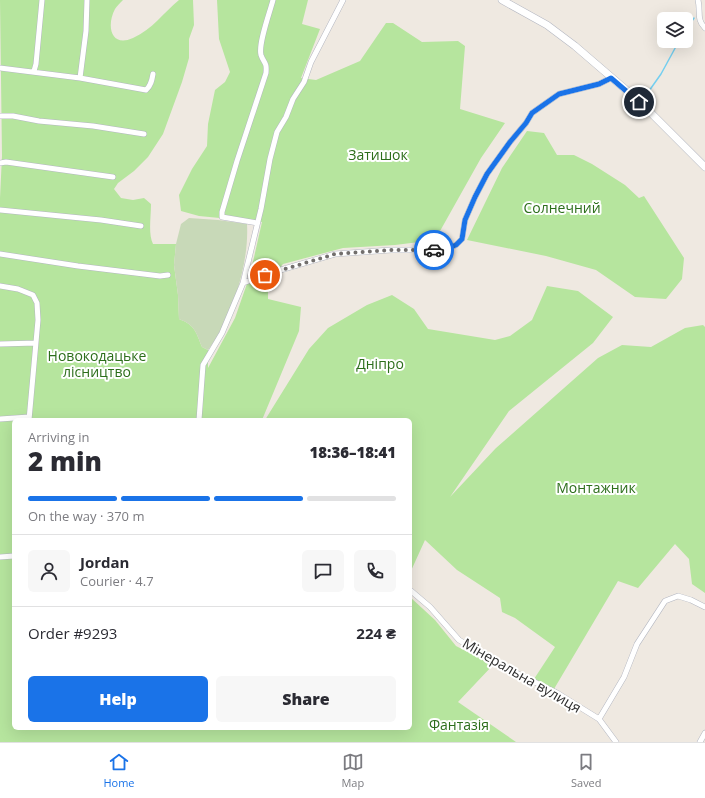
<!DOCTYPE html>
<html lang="en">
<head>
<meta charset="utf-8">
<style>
	body { margin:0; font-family:"Open Sans",sans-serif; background:#f7f7f7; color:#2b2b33; height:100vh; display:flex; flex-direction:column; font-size:15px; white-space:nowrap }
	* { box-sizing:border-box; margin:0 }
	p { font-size:13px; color:#7c7c81 }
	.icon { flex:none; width:22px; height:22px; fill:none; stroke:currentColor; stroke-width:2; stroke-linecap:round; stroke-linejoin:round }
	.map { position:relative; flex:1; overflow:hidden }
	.side { position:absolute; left:12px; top:418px; width:400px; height:312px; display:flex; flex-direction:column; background:#fff; border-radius:6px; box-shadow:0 4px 16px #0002 }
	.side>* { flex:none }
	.tools { position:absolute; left:657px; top:12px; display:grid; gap:8px }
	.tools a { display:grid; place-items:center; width:36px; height:36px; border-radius:6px; background:#fff; box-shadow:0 4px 16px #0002; font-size:20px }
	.pin { position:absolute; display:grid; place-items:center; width:34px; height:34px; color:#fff; margin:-17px; border:2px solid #fff; border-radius:50%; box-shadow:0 1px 4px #0007 }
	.courier { position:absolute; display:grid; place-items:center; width:40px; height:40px; margin:-20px; border:3px solid #1a73e8; border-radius:50%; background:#fff; color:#222; box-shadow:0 1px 5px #0007 }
	.overview em { font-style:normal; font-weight:800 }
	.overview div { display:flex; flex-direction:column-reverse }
	.overview { display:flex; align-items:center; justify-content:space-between; height:68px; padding:0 16px }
	h1 { font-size:26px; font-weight:800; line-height:30px }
	.bar { display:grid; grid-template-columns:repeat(4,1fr); gap:6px 4px; align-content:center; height:48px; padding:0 16px }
	.bar i { height:5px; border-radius:3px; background:#e1e1e2 }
	.bar .current { background:#1a73e8 }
	.bar p { grid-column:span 4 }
	.line { display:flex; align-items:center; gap:10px; padding:0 16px; border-top:1px solid #e1e1e2 }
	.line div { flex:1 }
	.round { display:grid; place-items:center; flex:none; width:42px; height:42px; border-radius:6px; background:#f7f7f7 }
	.button { display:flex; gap:8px; margin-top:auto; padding:8px 16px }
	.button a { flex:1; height:46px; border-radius:6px; background:#1a73e8; color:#fff; font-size:16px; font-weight:800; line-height:46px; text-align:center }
	.button a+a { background:#f7f7f7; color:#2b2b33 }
	.menu { display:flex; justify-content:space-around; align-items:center; height:56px; border-top:1px solid #e1e1e2; background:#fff; font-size:11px; color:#7c7c81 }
	.menu a { display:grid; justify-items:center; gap:2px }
	.menu .current { color:#1a73e8 }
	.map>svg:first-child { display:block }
	.green { fill:#b6e59e }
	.cemetery { fill:#c8d9b8 }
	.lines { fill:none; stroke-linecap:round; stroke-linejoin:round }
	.stream { stroke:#75cff0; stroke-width:1.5 }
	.street-casing { stroke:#b4b7c1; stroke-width:6 }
	.secondary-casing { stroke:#b4b7c1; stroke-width:8 }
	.street { stroke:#fff; stroke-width:5 }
	.secondary { stroke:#fff; stroke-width:7 }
	.done { stroke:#726f6d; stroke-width:4; stroke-dasharray:0 7.2 }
	.route { stroke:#1a73e8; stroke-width:5 }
	.labels { text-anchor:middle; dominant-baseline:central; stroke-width:4; stroke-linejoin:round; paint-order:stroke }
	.park-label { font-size:14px; fill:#2c6e1b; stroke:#fff }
	.street-label { font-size:14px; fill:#2e2e2e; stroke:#fff }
</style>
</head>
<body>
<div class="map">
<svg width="705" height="742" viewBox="0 0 705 742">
	<rect width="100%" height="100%" fill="#efe9e1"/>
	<path class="green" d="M0,0H123C120,3 117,6 115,9C106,26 111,48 133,38C153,29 163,13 179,0H193L194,25L189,39V58L182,82L163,134L148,157L134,171L118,183L114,189L121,198L133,200L144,198L151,204C151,217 148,234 153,244H176L174,265L178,295L179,319C195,325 196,332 202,347L208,350V368L235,318L250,275L262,222L199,216L181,211L179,195L192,169L207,146L208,124L215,90L225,82L230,72L219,39L217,0H308L302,24L320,29L301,78L316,80L360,61L386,23H393L422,42L458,41L465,46L460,109L505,123L481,158L435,240L395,245L343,248L283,264L268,282V299L301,307L299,331L262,420H14V728H410V597L435,620L456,646L493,665L458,702L516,742H0V198L2,156Z
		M527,131L544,133L557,155H574L592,164L625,185L639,198L644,196L684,258L682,279L666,299L635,297L596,270L546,256L467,240L502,168Z
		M547,286L578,291L613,317L593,343L509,411L450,497L496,448L598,358L622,345L651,347L685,328L703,325L705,327V593L692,584L689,559L675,544L638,588L618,581L554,689L534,679L555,647L515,618L502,612L500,598L457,570L425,540L410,573V420H265L309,349L328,328L367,305L392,295L414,309L428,329L495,340L510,336L532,320Z"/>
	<path class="cemetery" d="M189,218L218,220L247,224C249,258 237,298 222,329C218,336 213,343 208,350L202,347C196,332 195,325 179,319L178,295L174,265L176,244L181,224Z"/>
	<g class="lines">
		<path class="stream" d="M686,30L694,18
			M644,98L661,74L679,41"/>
		<defs>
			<path id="street" d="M698,0C701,12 696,19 705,28
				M0,68L80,78L146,90C151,86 152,80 153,74
				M34,71L36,64L42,0
				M80,78L86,31L87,0
				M0,116H13L39,121L93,126L144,134
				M0,163L6,162L113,177
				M0,210L101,220L141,226
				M257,223L222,217V212L237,161L266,73C267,61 264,64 261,55C258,44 270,12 273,0
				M0,254L78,266L160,276L168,275
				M243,283L277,271L335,254L391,250H436L449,248L456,245L462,239L465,220L475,197L487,174L510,142L526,123L532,113L559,94L599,84L611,78
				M0,286L18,289L33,295L37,303L38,320L29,420
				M0,344L36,343
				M0,419L29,417
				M199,420L203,365L222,333L243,283L261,209L270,159L277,132L286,117L293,99L304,82L311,62L343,0
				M0,557L14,556
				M410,590L430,607L459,640L508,669L557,693L599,719L616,742
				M599,719L624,677L637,644L665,601L678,596L691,600L705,607
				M700,742L705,733"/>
			<path id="secondary" d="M502,0L547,25L575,46L639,101L705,167"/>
		</defs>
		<use href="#street" class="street-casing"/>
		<use href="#secondary" class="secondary-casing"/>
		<use href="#street" class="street"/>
		<use href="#secondary" class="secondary"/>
	</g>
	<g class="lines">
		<path class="done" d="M265,275L335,254L391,250H434"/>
		<path class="route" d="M434,250L448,248L456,245L462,239L465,220L475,197L487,174L510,142L526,123L532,113L559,94L599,84L611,78L639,102"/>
	</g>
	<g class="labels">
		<g class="park-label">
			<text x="378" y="154">Затишок</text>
			<text x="562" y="207">Солнечний</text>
			<text x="97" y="355">Новокодацьке<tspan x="97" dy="16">лісництво</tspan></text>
			<text x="380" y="363">Дніпро</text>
			<text x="596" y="487">Монтажник</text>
			<text x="459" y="724">Фантазія</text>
		</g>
		<g class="street-label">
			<text transform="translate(522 675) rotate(30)">Мінеральна вулиця</text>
		</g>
	</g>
</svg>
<div class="tools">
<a><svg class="icon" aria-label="layers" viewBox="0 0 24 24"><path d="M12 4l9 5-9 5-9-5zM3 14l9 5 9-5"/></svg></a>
</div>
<div class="pin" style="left:265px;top:275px;background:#ea580c"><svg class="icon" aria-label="bag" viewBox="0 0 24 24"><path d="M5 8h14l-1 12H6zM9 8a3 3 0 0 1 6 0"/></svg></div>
<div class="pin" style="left:639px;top:102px;background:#1f2937"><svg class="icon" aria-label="home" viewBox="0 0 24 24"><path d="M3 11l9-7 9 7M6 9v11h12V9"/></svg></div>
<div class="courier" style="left:434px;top:250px"><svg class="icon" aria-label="car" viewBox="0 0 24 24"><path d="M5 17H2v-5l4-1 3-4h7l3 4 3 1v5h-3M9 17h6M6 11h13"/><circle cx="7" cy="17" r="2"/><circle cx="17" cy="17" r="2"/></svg></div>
<section class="side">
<div class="overview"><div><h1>2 min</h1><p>Arriving in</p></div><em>18:36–18:41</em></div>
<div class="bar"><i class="current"></i><i class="current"></i><i class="current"></i><i></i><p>On the way · 370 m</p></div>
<div class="line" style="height:72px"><a class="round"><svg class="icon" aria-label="person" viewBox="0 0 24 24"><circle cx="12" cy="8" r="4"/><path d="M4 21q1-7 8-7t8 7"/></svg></a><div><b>Jordan</b><p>Courier · 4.7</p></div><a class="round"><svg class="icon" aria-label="chat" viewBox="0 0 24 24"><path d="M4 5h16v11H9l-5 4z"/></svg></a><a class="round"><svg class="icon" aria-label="phone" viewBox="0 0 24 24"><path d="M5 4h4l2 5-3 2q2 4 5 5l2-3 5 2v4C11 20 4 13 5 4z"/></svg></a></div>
<div class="line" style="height:52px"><div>Order #9293</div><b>224 ₴</b></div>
<div class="button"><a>Help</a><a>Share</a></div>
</section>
</div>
<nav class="menu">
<a class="current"><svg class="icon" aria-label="home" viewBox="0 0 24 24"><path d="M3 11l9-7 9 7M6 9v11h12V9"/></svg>Home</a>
<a><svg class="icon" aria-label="map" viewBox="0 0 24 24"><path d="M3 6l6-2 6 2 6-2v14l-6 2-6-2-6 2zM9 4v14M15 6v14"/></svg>Map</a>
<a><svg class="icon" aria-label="saved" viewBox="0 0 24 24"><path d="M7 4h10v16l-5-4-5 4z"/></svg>Saved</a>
</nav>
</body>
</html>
